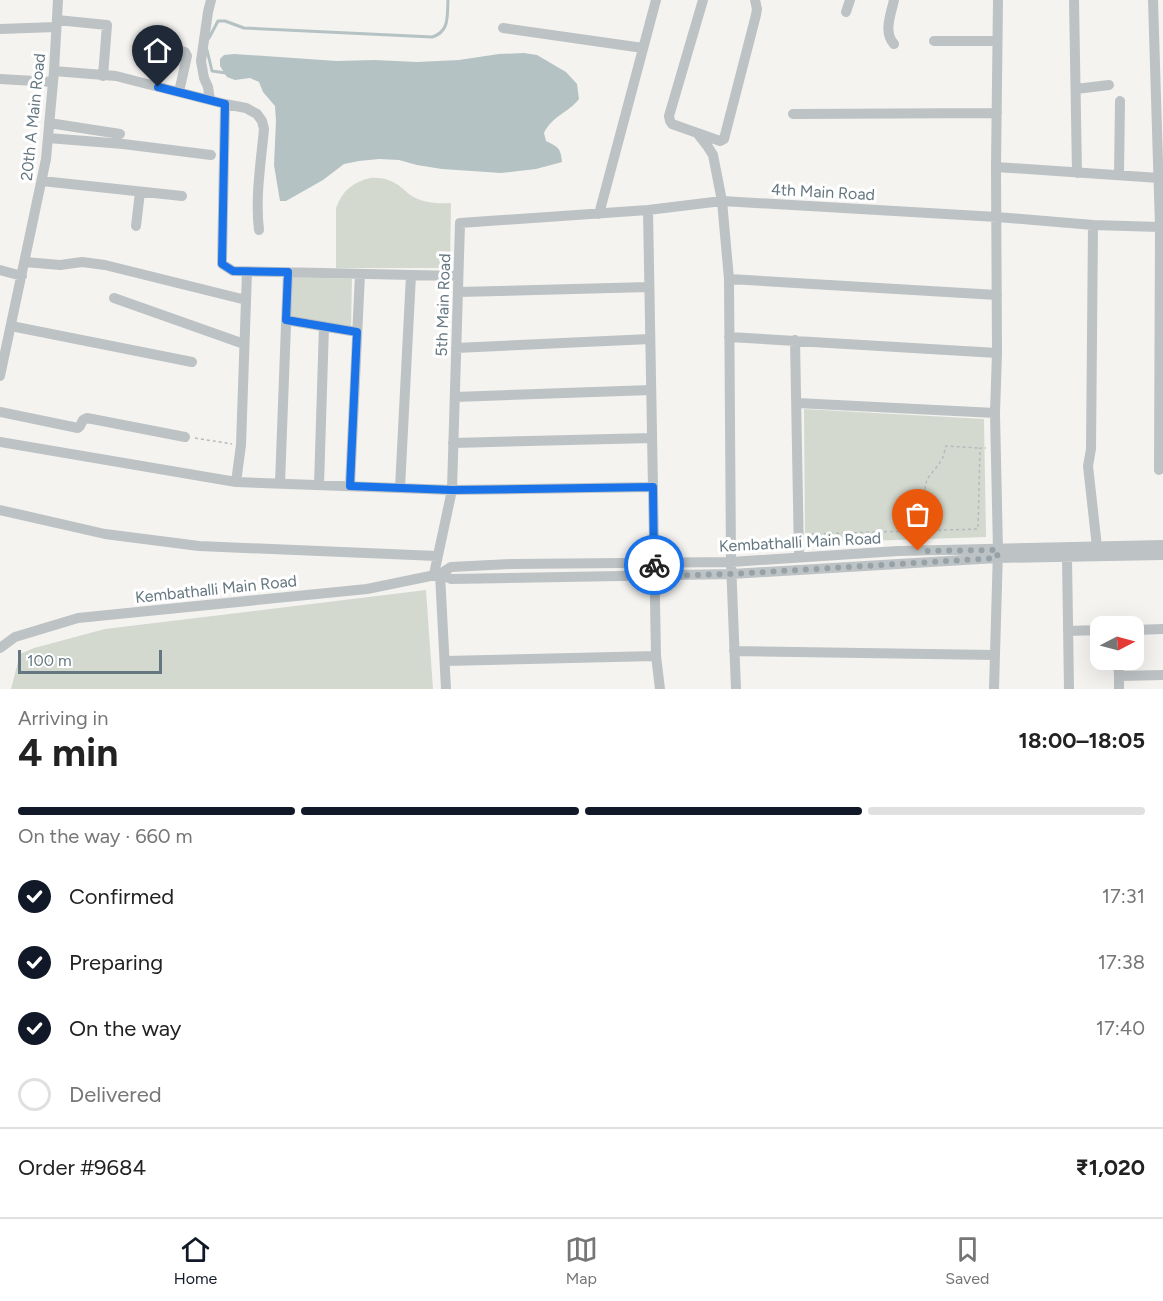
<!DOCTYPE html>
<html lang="en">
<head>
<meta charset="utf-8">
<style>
	body { margin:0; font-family:Figtree,sans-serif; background:#f2f2f2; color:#222; height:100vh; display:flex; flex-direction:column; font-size:22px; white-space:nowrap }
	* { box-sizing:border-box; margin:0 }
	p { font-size:20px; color:#767676 }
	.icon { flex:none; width:33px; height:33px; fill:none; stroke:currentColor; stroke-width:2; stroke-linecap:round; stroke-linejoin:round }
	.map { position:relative; height:689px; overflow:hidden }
	.panel { display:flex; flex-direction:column; background:#fff; flex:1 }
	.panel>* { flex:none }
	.needle { width:39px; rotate:84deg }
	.controls { position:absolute; left:1090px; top:616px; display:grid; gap:12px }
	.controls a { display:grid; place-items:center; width:54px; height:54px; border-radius:12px; background:#fff; box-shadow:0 6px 24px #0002; font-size:30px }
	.scale { position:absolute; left:18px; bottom:15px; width:144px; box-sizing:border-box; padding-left:6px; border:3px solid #647780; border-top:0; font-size:16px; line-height:21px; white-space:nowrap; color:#647780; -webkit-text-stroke:4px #fff; paint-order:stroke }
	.pin { position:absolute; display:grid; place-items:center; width:51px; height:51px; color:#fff; margin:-62px -26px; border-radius:50% 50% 50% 0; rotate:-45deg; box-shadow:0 0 6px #0007 }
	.pin .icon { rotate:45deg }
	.courier { position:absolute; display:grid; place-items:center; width:60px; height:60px; margin:-30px; border:4px solid #1a73e8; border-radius:50%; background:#fff; color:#222; box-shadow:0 2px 8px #0007 }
	.summary em { font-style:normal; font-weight:700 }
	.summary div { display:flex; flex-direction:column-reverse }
	.summary { display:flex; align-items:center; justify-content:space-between; height:102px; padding:0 18px }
	h1 { font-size:39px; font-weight:700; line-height:45px }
	.bar { display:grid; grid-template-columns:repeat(4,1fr); gap:9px 6px; align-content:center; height:72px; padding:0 18px }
	.bar i { height:8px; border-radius:4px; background:#e0e0e0 }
	.bar .active { background:#111827 }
	.bar p { grid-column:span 4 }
	.line { display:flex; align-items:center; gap:15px; padding:0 18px; border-top:2px solid #e0e0e0 }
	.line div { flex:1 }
	ol { padding:0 18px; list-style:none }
	li { display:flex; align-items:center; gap:18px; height:66px }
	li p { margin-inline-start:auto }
	li .icon { padding:6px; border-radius:50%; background:#111827; color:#fff; stroke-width:4 }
	li:last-child { color:#767676 }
	li i { width:33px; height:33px; border:3px solid #e0e0e0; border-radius:50% }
	.menu { display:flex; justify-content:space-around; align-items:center; height:84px; border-top:2px solid #e0e0e0; background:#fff; font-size:16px; color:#767676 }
	.menu a { display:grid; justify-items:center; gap:3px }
	.menu .active { color:#111827 }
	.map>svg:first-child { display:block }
	.green { fill:#d4d9cf }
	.water { fill:#b4c2c4 }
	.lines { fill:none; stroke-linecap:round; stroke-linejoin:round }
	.stream { stroke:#b4c2c4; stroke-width:3 }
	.path { stroke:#b7babc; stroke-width:1.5; stroke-dasharray:3 3; stroke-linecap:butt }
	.minor { stroke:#bdc2c4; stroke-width:10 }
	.done { stroke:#96a2a7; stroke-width:6; stroke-dasharray:0 10.8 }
	.route { stroke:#1a73e8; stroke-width:8 }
	.labels { text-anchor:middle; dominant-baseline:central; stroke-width:6; stroke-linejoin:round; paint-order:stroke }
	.street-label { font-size:16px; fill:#647780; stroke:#fff }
</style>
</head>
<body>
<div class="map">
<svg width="1163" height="689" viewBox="0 0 1163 689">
	<rect width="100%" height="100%" fill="#f4f3f0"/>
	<path class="green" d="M370,178C382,177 393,180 402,188C404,189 407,193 409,194C421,203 437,204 451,203L450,268H336V208C342,191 353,182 370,178Z
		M291,277L352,279L351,329L289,316Z
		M804,409L984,419L986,537L805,543Z
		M426,590L433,689H11L20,654L34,648L105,629Z"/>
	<path class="water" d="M524,53L537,55L566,72L577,84L579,99C567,114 553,115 544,133L546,141C558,147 561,148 562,162L536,169L501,173L442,169L417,165L399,160L379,159L359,161L344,164L323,180L286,201H280L274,165L276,121L275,106L263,92L259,82L250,78L235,80L227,77L220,66V59L224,55L234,54L337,61L374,60L417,62L459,60L499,54Z"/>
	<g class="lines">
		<path class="stream" d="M209,38L218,21H225L244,28L432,37C450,32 447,15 448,0
			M207,50L212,71L226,73"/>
		<path class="path" d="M195,438L232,444
			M929,507L925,488L927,479L939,464L943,457L946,446L979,448
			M812,534L978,529L980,448H986"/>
		<path class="minor" d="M703,0L669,116L670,121L672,124L720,141L724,139L756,15L757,9L755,0
			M1074,0L1077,173
			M1153,0L1160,227L1159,470
			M846,12L850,0
			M57,20L107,25L103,76
			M503,28L643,48
			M0,29L56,27
			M934,41H997
			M142,42L185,52L187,56L179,92
			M894,44C883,32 891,14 894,0
			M54,71L116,76L225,104L246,108L257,114L262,121L264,129C261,162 255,197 259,230
			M0,79L53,82
			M1076,89L1109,85
			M210,100L208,87L204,78L201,61L208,12L211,0
			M225,104L222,264L233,271L458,276
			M793,114L997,113
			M49,123L120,134
			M697,133L708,147L713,155L722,201L729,279L731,562L736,689
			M48,138L123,144L211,155
			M996,167L1159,178
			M1119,175L1120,101
			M42,181L182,196
			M648,210L656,656L660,689
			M599,214L656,0
			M1093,225L1091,449L1088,466L1097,547
			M136,226L140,192
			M25,262L60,265L82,262L105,265L246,300
			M0,270L22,276
			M729,279L997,295
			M458,292L649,287
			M114,298L244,344
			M286,320L357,332
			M11,326L192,362
			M729,337L997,353
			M795,340L799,557
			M456,348L650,339
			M0,376L46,159L54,71L58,0
			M455,397L651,390
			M797,403L995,413
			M0,412L78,428L80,426L83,420L87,418L185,437
			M0,442L236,482L452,490L653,487
			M453,443L652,438
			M236,482L241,445L247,272
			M280,483L288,272
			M319,485L324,326
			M350,486L360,274
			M400,488L411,275
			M0,510L105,534L199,546L437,556
			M1067,558L1069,689
			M434,574L452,490L460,223L648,210L722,201L997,217L1093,225L1160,227
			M440,574L451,579L732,574L997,558L1163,555
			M440,574L446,689
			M1134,630L1163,629
			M1068,631L1101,630
			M0,648L15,637L78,618L367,589L440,574L451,567L512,564L731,562L898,551L1163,545
			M734,651L995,655
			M1118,660L1119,676L1163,675
			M445,661L656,656
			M994,689L998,550L995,413L997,353L996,167L998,0
			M1119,689V676"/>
	</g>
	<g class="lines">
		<path class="done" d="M654,565L655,576L732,574L997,558L998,550L918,551"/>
		<path class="route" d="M158,87L225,104L222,264L233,271L288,272L286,320L357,332L350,486L452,490L653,487L654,565"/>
	</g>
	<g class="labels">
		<g class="street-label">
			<text transform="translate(33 117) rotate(-84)">20th A Main Road</text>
			<text transform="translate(823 192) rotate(3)">4th Main Road</text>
			<text transform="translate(443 305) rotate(-88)">5th Main Road</text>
			<text transform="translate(800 542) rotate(-3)">Kembathalli Main Road</text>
			<text transform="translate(216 589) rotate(-6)">Kembathalli Main Road</text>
		</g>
	</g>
</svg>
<div class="controls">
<a><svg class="needle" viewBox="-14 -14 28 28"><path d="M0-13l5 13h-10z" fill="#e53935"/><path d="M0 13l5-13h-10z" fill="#767676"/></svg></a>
</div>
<div class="scale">100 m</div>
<div class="pin" style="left:918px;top:551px;background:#ea580c"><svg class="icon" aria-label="bag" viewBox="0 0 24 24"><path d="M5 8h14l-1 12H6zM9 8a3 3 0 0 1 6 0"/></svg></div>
<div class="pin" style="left:158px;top:87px;background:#1f2937"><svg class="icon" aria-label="home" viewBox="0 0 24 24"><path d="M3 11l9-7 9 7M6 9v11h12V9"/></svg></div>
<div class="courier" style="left:654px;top:565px"><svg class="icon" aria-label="bike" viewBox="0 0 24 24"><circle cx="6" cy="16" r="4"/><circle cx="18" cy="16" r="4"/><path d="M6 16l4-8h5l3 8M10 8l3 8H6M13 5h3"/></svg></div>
</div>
<section class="panel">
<div class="summary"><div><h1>4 min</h1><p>Arriving in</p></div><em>18:00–18:05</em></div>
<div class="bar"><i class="active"></i><i class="active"></i><i class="active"></i><i></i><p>On the way · 660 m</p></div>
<ol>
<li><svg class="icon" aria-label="check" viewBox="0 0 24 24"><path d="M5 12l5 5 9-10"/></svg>Confirmed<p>17:31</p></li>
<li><svg class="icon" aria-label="check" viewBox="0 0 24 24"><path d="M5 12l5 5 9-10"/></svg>Preparing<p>17:38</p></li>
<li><svg class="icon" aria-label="check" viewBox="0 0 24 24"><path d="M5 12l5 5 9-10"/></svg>On the way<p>17:40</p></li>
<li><i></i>Delivered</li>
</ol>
<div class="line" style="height:78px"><div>Order #9684</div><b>₹1,020</b></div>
</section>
<nav class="menu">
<a class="active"><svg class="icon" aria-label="home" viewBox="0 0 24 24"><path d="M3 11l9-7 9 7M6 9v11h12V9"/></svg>Home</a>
<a><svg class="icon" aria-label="map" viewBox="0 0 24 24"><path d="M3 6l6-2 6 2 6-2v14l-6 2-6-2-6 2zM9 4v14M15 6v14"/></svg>Map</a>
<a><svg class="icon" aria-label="saved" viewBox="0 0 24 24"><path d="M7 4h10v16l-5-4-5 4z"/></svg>Saved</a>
</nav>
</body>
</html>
